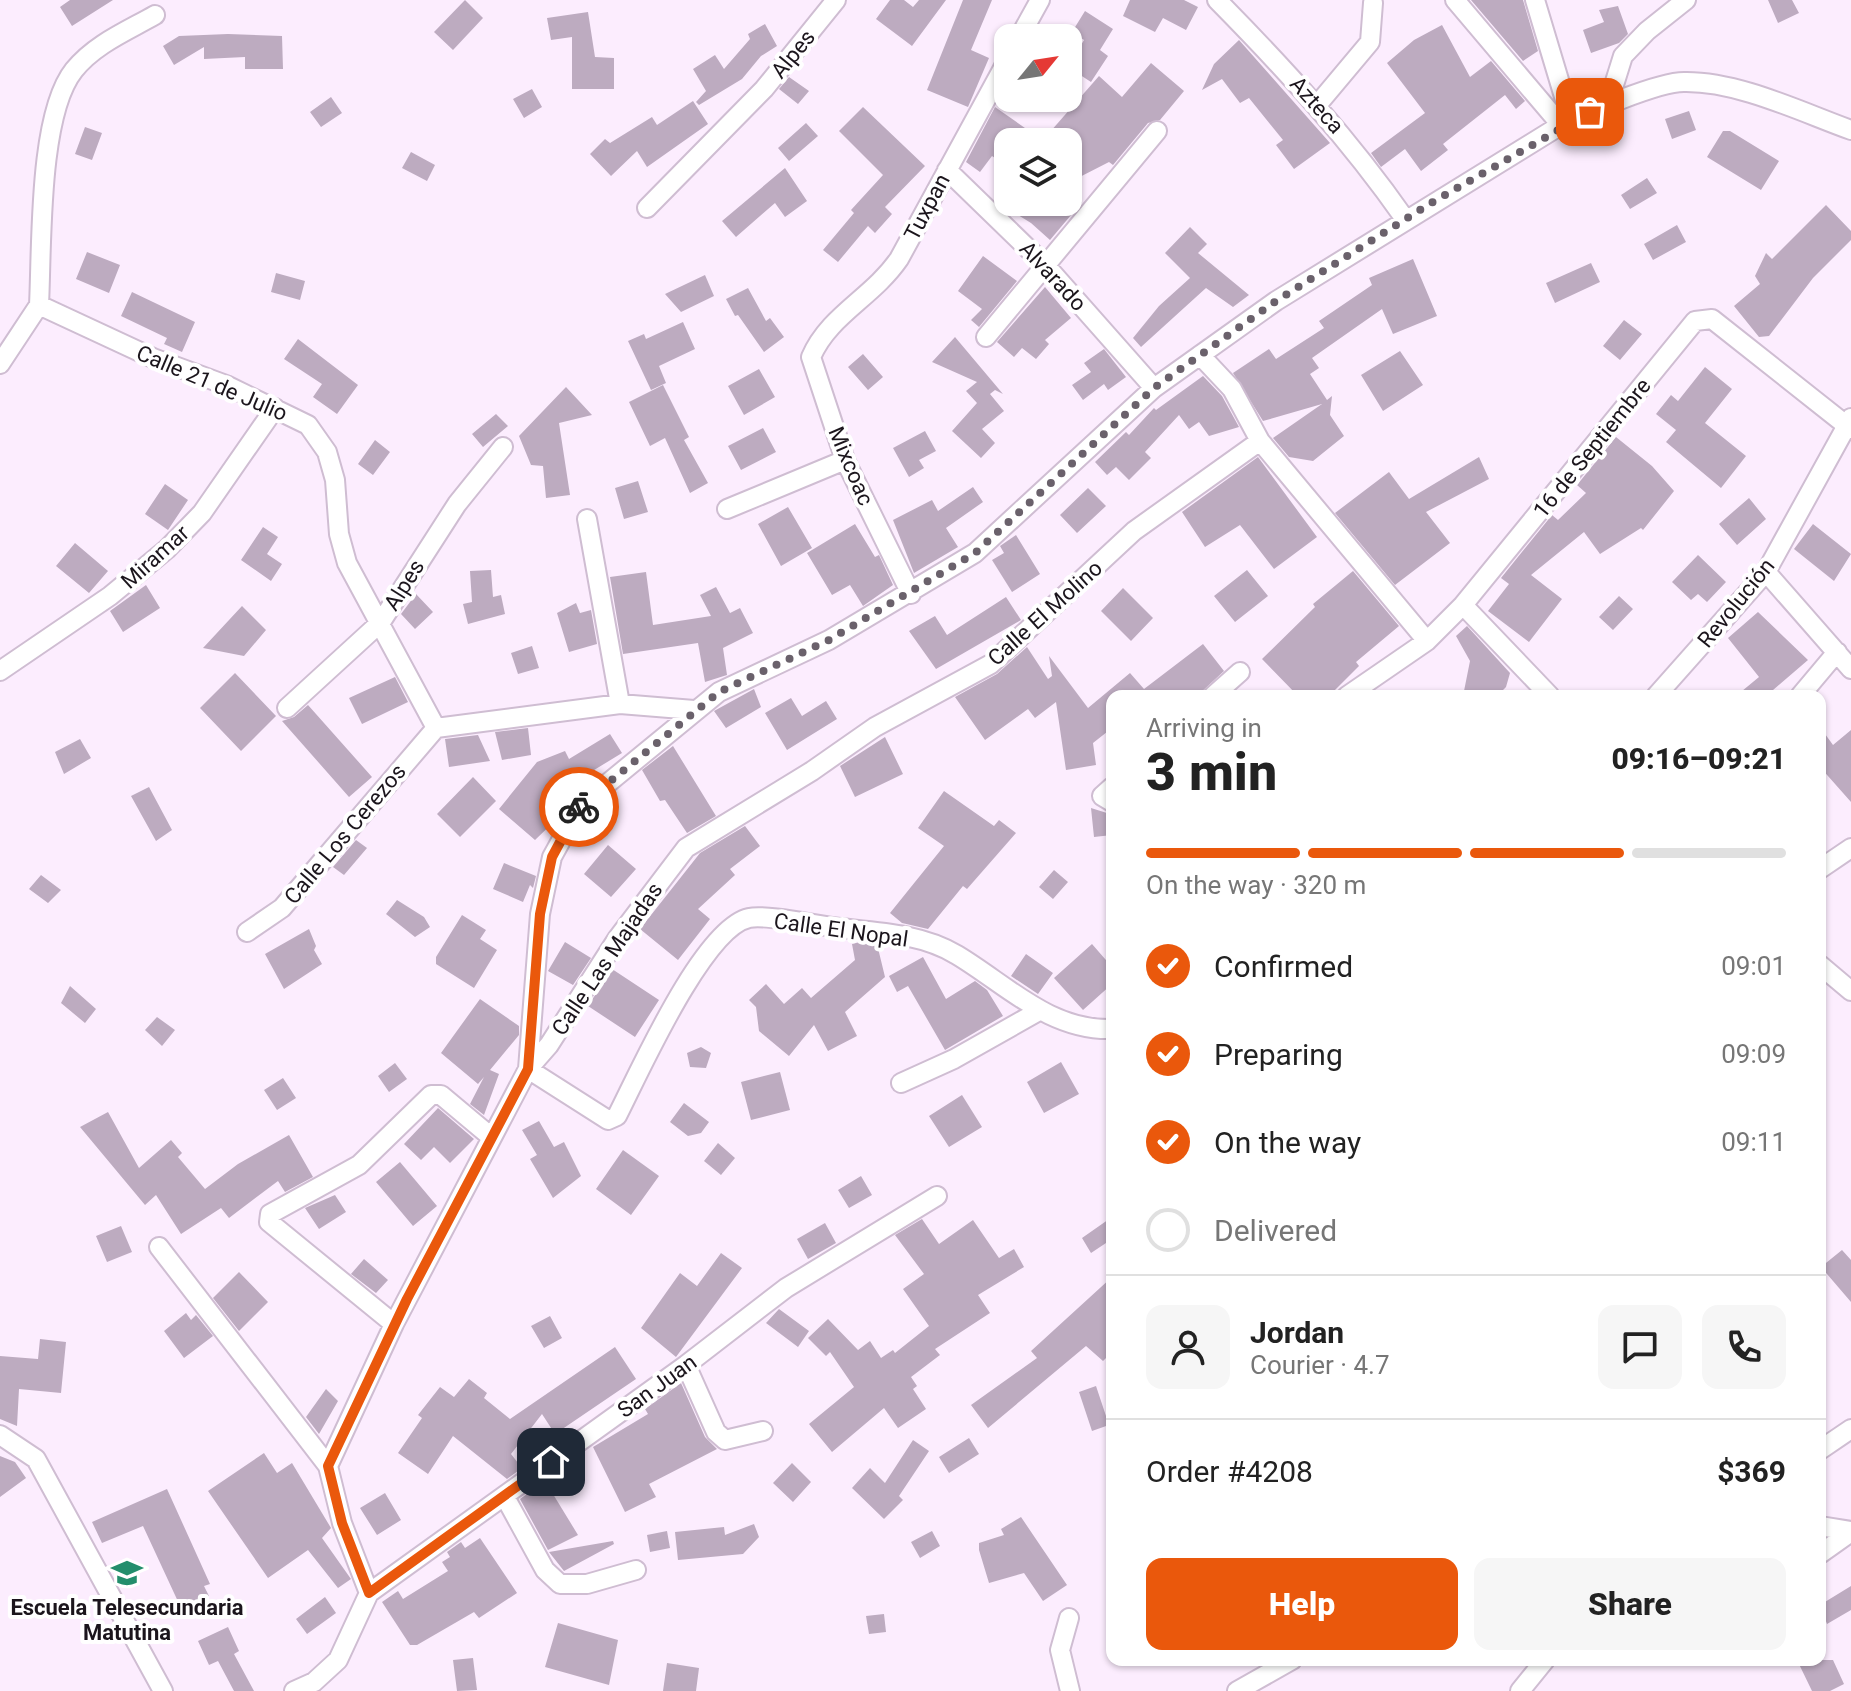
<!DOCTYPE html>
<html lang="en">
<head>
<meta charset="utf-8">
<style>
	body { margin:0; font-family:Roboto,sans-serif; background:#f6f6f6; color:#222; height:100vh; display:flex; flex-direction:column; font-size:30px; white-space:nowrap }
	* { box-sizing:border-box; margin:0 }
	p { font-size:26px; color:#767676 }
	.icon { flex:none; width:44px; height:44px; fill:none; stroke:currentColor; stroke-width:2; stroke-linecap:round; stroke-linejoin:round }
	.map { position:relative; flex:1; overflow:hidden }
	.details { position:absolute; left:1106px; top:690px; width:720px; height:976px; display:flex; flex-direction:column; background:#fff; border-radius:16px; box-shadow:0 2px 6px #0004 }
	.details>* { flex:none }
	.needle { width:52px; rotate:60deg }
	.fabs { position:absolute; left:994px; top:24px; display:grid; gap:16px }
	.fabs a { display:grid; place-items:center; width:88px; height:88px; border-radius:16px; background:#fff; box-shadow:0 2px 6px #0004; font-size:40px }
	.pin { position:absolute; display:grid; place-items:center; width:68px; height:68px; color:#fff; margin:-34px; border-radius:16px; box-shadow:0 4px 12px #0006 }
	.courier { position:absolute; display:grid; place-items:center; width:80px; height:80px; margin:-40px; border:6px solid #ea580c; border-radius:50%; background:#fff; color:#222; box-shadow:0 2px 10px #0007 }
	.headline em { font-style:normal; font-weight:800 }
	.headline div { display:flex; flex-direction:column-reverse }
	.headline { display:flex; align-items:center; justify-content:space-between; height:136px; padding:0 40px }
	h1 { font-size:52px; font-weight:800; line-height:60px }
	.bar { display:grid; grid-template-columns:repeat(4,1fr); gap:12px 8px; align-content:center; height:96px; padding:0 40px }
	.bar i { height:10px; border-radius:6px; background:#e0e0e0 }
	.bar .on { background:#ea580c }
	.bar p { grid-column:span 4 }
	.line { display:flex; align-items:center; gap:20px; padding:0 40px; border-top:2px solid #e0e0e0 }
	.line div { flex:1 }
	.round { display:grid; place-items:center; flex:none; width:84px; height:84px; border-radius:16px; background:#f6f6f6 }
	ol { padding:0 40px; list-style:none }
	li { display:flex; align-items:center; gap:24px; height:88px }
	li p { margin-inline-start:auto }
	li .icon { padding:8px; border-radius:50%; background:#ea580c; color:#fff; stroke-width:4 }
	li:last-child { color:#767676 }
	li i { width:44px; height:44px; border:4px solid #e0e0e0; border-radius:50% }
	.button { display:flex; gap:16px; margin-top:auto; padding:16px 40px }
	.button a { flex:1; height:92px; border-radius:16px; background:#ea580c; color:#fff; font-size:32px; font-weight:800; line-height:92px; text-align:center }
	.button a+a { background:#f6f6f6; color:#222 }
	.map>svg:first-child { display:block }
	.building { fill:#bdabc0 }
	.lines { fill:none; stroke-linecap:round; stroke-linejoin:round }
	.minor-casing { stroke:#cfbdd2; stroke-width:22 }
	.minor { stroke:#fff; stroke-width:18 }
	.done { stroke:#6a616b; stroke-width:8; stroke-dasharray:0 14.4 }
	.route { stroke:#ea580c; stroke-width:10 }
	.labels { text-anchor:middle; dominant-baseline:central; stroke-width:8; stroke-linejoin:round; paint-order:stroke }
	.street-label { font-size:22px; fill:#1b151c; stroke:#fff }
	.poi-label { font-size:22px; font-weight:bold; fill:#1b151c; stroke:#fff }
</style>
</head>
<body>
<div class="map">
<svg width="1851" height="1691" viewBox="0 0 1851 1691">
	<rect width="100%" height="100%" fill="#fcedfe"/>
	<path class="building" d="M70,0H113L72,26L60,7Z
		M465,0L483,18L453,50L434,32Z
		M890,0H904L913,7L919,0H946L912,46L876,19Z
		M963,0H992L971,50L989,58L968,107L927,90Z
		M1130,0H1184L1198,7L1186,30L1163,18L1155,32L1123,16Z
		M1471,0H1523L1538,51L1523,61Z
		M1768,0H1792L1799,13L1778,23Z
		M1618,6L1628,34L1619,43L1591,53L1583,30L1604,22L1599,10Z
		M1085,11L1113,29L1100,50L1108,56L1091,82L1068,67L1084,40L1072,32Z
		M588,12L595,57L614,58V89H572V37L551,40L547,18Z
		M765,24L777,46L761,56L742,79L699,105L696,102L706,91L693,69L715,55L724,69L750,39L748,34Z
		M1442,25L1470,77L1491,61L1525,101L1516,109L1505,95L1443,144L1448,150L1421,171L1405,149L1381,167L1371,153L1425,113L1387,63L1414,40Z
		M228,34L282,36L283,69H245V57L204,59V47L174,65L163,46L179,36Z
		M1239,40L1330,143L1294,169L1276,145L1283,140L1249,98L1240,103L1222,79L1202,90L1214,64Z
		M1151,63L1184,91L1160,120L1148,123L1113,165L1109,162L1068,183V142H1061L1050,132L1099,76L1122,97Z
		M789,77L809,91L798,104L779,89Z
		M532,89L542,107L524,118L513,99Z
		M331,97L342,113L321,127L310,112Z
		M693,101L708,124L647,167L637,151L611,176L590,154L605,139L610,143L652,117L657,125Z
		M863,107L925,166L885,207L892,214L875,233L868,226L838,262L823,250L854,213L851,210L883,175L839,131Z
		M995,107L1045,142H1008V167L992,156L980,172L966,162Z
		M1689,111L1696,130L1672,139L1665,119Z
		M806,123L818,136L789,161L778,148Z
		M85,127L102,133L92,160L75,154Z
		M1723,131H1730L1779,161L1761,190L1707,157Z
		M411,152L435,165L427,181L402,168Z
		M785,168L807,201L785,217L775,203L736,237L722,221Z
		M1647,178L1657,193L1630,209L1621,195Z
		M997,202H1082L1050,240L1031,223Z
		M1826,205L1851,231V240L1813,278L1769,336L1759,337L1734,306L1760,284L1755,276L1766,253L1772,259Z
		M1677,225L1686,242L1653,260L1644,244Z
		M1190,227L1207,244L1198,253L1249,295L1233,307L1206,288L1141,347L1133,338L1159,306L1190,278L1165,253Z
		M87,252L120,265L109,293L76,279Z
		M983,256L1017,281L979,327L971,320L982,309L958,291Z
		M1413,259L1437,316L1393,334L1382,309L1312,358L1319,368L1310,374L1327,400L1332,396L1330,415L1344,436L1313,461L1289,457L1273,438L1322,404L1263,421L1233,373L1269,349L1276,359L1324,328L1319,321L1372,285L1369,278Z
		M1591,263L1600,282L1555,303L1546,283Z
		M276,273L305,281L300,300L271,292Z
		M705,275L714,296L681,312L665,294Z
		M1045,287L1071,318L1045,340L1049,344L1036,359L1022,348L1014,357L997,342Z
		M748,288L766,321L770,318L784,337L764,352L738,315L735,316L726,299Z
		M132,292L195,322L182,352L164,344L167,338L121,316Z
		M1624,320L1642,334L1620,360L1603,346Z
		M683,322L695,349L659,366L666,383L651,390L628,341L644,334L646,339Z
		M955,337L1003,394L995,390L990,394L1004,411L982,429L995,443L981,458L952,431L977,403L966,391L977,382L932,362Z
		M298,339L358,385L337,414L313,397L322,384L284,359Z
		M1104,349L1126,377L1108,390L1104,384L1083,400L1072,385L1091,372L1084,363Z
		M1400,351L1423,385L1383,411L1361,375Z
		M863,354L883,377L868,390L848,367Z
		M1705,367L1732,389L1705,423L1746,456L1721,488L1666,442L1676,430L1656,414L1671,395L1678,401Z
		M759,369L775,397L744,415L728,386Z
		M1203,376L1222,396L1239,427L1209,436L1199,422L1189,429L1179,415L1145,452L1151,458L1129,480L1116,467L1107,475L1095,462L1126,432L1129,435L1154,408L1156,410Z
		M663,385L689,437L684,440L708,483L690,493L665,438L650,446L629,402Z
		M566,387L592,415L559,423L570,495L546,498L543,466L531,465L519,436Z
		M496,414L508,426L483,447L472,434Z
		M763,428L776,452L741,470L728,446Z
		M925,431L936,451L919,460L924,468L909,477L893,448Z
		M1616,437L1652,466L1674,491L1643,530L1641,528L1600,554L1584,532L1531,575L1562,599L1529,642L1488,611L1509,584L1501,578L1552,515L1558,520L1586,493L1577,485Z
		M375,440L390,452L373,475L358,464Z
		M1258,457L1317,537L1274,569L1240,525L1205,547L1182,512Z
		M1479,457L1489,479L1426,512L1450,543L1395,585L1335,513L1389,472L1409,499Z
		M638,481L648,512L624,519L615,488Z
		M165,484L188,500L168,530L145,514Z
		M973,487L983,502L946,528L958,547L914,573L893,520L932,500L938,511Z
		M1088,488L1106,506L1077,533L1060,515Z
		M1749,498L1766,519L1737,545L1719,524Z
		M788,507L812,548L781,566L758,524Z
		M855,524L875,557L879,555L893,585L863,606L850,585L832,595L807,553Z
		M1813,524L1851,554L1834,581L1794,549Z
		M263,527L278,537L267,554L282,564L271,581L241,560Z
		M1016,535L1040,574L1012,592L992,560L1004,553L1000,546Z
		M75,543L108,571L89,593L56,566Z
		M1698,555L1726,582L1707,602L1698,594L1691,600L1672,582Z
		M491,570L493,597L501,595L505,614L468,624L463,604L472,602L470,571Z
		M1247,570L1268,596L1235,622L1214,596Z
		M1353,571L1399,626L1356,662L1359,666L1329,696H1298L1262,659L1315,607L1313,604Z
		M646,572L653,625L711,616L700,595L716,587L730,613L740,608L753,633L723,648L727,675L705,682L698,643L623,654L610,577Z
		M146,585L160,608L123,632L110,611Z
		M1123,588L1153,618L1131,641L1101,611Z
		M416,594L433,612L415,629L401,614Z
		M1619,596L1633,609L1613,630L1599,617Z
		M1006,597L1021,620L936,669L909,631L935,616L947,635Z
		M576,603L580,613L591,610L597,644L569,652L557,613Z
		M242,606L266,630L244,656L203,648Z
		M1758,612L1808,660L1766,696H1736L1759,677L1728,638Z
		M1467,626L1510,673L1506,687L1497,696H1463L1470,661L1456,636Z
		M1203,644L1224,671L1197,696H1112V728L1093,743L1096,765L1066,770L1056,702L1035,718L1028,709L985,740L955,697L997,674L1027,647L1048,679L1052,676L1049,656L1088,708L1130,673L1144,689Z
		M532,646L539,668L518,674L511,653Z
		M235,673L276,716L241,751L200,708Z
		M395,677L408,702L362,724L349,698Z
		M754,689L761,707L726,728L714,711Z
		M791,698L802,716L826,701L837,719L787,750L765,713Z
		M308,705L372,777L349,797L282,721L294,717Z
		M1820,727L1833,745L1851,730V802L1820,767Z
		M528,728L531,755L502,760L495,732Z
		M610,734L622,753L581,778L584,782L556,806L562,814L535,840L499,809L537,762L565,751L569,759Z
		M478,735L490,761L449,767L445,739Z
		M885,737L903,774L855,797L840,766Z
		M80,739L91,758L64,774L55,752Z
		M673,746L716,816L687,833L665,800L660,801L642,770Z
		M473,777L496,801L460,837L437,814Z
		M149,787L172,830L156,841L131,796Z
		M944,791L994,826L999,820L1016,833L967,889L963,886L928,929L902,923L890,913L944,846L918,828Z
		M1091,808L1110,814L1112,835L1094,837Z
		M745,826L760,846L730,869L735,875L698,909L710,919L678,960L640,929L700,853Z
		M356,840L367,848L344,875L333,867Z
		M608,845L636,869L611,897L584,874Z
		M504,863L536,876L533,888L530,885L523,902L493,889Z
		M1054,870L1068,882L1053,899L1039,887Z
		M41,875L61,890L48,903L29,889Z
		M397,900L424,917L430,927L415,937L386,914Z
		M462,915L486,930L480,939L497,950L474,988L436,964V957Z
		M309,929L316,946L314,950L322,964L284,989L265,954Z
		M565,942L591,958L573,985L548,971Z
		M860,942L877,944L885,977L845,1012L857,1036L828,1051L814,1025L789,1056L759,1031L756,1007L749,1000L766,984L784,1004L802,988L811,998L855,960L852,944Z
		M1092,944L1112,967V984L1083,1010L1054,978Z
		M1026,954L1053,973L1038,994L1011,976Z
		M923,957L946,999L975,981L987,990L1003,1016L945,1050L908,986L897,992L889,976Z
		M612,969L659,1000L635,1037L588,1006Z
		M70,986L96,1009L85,1023L61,1003Z
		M480,999L519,1026V1035L490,1070L499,1074L484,1115L470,1104L484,1077L478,1084L441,1053Z
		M157,1017L175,1030L162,1046L145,1030Z
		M701,1047L711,1053L706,1068L690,1067L687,1053Z
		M1061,1062L1079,1094L1044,1113L1027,1082Z
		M395,1063L407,1079L389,1092L378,1076Z
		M780,1072L790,1110L751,1120L741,1082Z
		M283,1078L296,1098L277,1110L264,1090Z
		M962,1095L982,1127L949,1147L929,1116Z
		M684,1103L709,1122L701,1133L688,1136L670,1122Z
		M438,1108L474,1139L450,1163L434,1147L421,1160L404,1144Z
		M108,1112L139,1168L171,1140L182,1153L178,1157L205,1189L238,1164L289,1135L313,1177L285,1192L278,1181L229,1218L221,1208L181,1234L156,1195L145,1205L80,1127Z
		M539,1121L554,1147L564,1142L581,1176L553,1198L530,1159L537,1155L522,1130Z
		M718,1143L735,1158L721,1175L704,1161Z
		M623,1150L659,1176L631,1215L596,1189Z
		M400,1162L437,1206L413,1226L376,1182Z
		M861,1176L872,1195L849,1208L838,1190Z
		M335,1195L346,1212L319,1229L305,1208Z
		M1112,1217V1239L1091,1253L1082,1238Z
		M922,1219L939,1244L973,1220L999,1258L1014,1249L1024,1267L978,1295L990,1313L935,1349L940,1355L911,1377L917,1386L913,1389L926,1409L898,1428L884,1408L832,1452L809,1424L854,1387L830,1352L826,1356L808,1338L828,1319L858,1350L870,1341L881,1358L893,1350L895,1353L929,1326L903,1289L924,1274L895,1235Z
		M825,1223L836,1243L808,1259L797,1239Z
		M121,1226L132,1252L107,1262L96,1236Z
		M1842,1250L1851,1260V1302L1821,1267Z
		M721,1253L742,1268L676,1357L641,1328L680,1273L697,1286Z
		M364,1259L388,1280L376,1293L351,1274Z
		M239,1272L268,1302L239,1331L213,1298Z
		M1112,1277V1352L1103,1361L1086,1346L988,1428L971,1405L1037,1358L1031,1351Z
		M779,1309L809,1331L798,1347L766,1323Z
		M186,1313L191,1320L196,1315L213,1336L184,1358L164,1331Z
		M550,1316L562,1338L544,1348L531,1326Z
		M40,1339L66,1342L61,1393L19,1389L17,1426L0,1419V1356L38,1359Z
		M615,1347L636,1379L555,1434L542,1414L511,1454L522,1468L507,1479L453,1436L428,1474L398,1453L422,1418L418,1415L440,1387L454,1397L469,1379L487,1393L484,1398L510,1419Z
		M681,1383L705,1437L717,1449L649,1484L656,1497L625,1512L593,1447L648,1414L645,1409Z
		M1096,1386L1109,1425L1092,1431L1079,1392Z
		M326,1389L338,1401L319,1434L306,1417Z
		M969,1438L979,1454L949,1473L939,1457Z
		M913,1440L929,1451L899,1496L903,1500L884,1519L852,1488L870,1468L885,1483Z
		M264,1453L277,1473L292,1463L331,1528L322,1538L351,1579L338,1588L308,1550L268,1578L208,1491Z
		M0,1456L15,1462L26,1478L0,1497Z
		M792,1463L811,1482L793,1502L773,1483Z
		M545,1481L578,1535L548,1550L520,1499Z
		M167,1489L210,1584L204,1586L209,1596L181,1608L143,1526L102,1543L92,1522Z
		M385,1493L401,1520L377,1535L360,1508Z
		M1021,1517L1067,1585L1043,1601L1024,1573L989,1583L979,1550V1543L1004,1535L1001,1529Z
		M754,1524L759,1537L743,1554L678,1560L675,1532L724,1527L725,1535Z
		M667,1531L670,1548L650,1552L647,1535Z
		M932,1531L940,1546L920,1558L911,1542Z
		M480,1538L517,1593L479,1618L474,1612L417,1645H410L382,1602L398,1591L403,1599L448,1571L442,1562L450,1557L447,1552L461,1542L465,1548Z
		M613,1541L614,1544L564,1571L549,1552Z
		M1851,1586V1610L1827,1624L1820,1605Z
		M325,1597L336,1613L307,1634L296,1619Z
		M884,1614L886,1632L869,1634L866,1616Z
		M558,1623L618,1640L609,1685L545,1667Z
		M228,1627L239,1651L234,1654L254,1691H234L218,1661L209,1665L198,1641Z
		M473,1658L477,1690L457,1691L453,1660Z
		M1797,1660H1833L1844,1684L1830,1691H1812Z
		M667,1663L699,1668L696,1691H663Z"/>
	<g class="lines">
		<defs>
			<path id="minor" d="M1217,0C1286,70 1349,139 1405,219
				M1455,0L1561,125
				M1535,0L1571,120
				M155,15C127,31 95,44 74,70C38,115 42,247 39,305L153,358L226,385L308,425L327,452L335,480L339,534L347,563L436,728L620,704L694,710
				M1019,38L1040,0
				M1318,104L1370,42L1373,3
				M1608,104L1623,56L1647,31L1686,0
				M947,170L1047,267L1154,388
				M647,208L764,89L836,0
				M986,337L1157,131
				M0,364L39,305
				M1260,441L1427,641
				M727,509L845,460
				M587,519L620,704
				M1766,572L1851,669
				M911,594L845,460L811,357C829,315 872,298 899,259L1008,59
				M1463,605L1550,696
				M0,671L110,596L167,549L202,513L275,408
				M1213,696L1240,672
				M1347,696L1427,641L1463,605L1695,321L1712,319L1851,429
				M1656,696L1766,572L1851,418
				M1800,696L1837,652
				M287,708L381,622L457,504L503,447
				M1112,787L1102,796L1112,802
				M1820,869L1851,848
				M247,932L282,908L436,728
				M1820,965L1851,991
				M1112,1029C1050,1031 1007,985 957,955C923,934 878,932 840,928C819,926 767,914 749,918C703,928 639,1073 617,1116L608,1120L528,1069L549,1045L617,939L686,848L812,771L875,727L991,664L1134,531L1260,441L1232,389L1200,355
				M901,1083L954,1059L1039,1011
				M159,1247L328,1466
				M394,1324L269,1222L270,1214L359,1165L431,1095H441L490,1136
				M686,1365L716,1432L725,1440L763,1431
				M0,1435L36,1459L163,1691
				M1820,1450L1851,1429
				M505,1497L545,1570L560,1584H587L636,1570
				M1820,1526L1851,1531
				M1820,1554L1851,1532
				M369,1593L342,1523L328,1466L394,1324L528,1069L540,914L552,857L580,806L719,692L829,640L975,553L1154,388L1276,301L1561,125C1587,113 1657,82 1684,82C1738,81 1801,112 1851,130
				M1069,1618L1060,1650L1070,1691
				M294,1691L314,1682L338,1660L369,1593L686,1365L786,1288L937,1196
				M1237,1691L1292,1660
				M1520,1691L1545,1660"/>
		</defs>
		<use href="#minor" class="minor-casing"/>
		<use href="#minor" class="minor"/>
	</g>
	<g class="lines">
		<path class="done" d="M579,807L719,692L829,640L975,553L1154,388L1276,301L1431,203L1590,112"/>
		<path class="route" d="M551,1462L369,1593L342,1523L328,1466L407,1299L528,1069L540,914L552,857L579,807"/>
	</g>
	<defs>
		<symbol id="school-bare" viewBox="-9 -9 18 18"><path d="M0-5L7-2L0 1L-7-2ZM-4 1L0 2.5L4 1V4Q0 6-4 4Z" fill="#238e6c" stroke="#fff" stroke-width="2.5" paint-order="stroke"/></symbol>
	</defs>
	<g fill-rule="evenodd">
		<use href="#school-bare" x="105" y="1551" width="44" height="44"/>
	</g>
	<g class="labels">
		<g class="street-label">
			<text transform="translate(793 54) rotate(-51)">Alpes</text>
			<text transform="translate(1317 105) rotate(48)">Azteca</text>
			<text transform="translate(927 207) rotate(-62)">Tuxpan</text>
			<text transform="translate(1053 276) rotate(47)">Alvarado</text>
			<text transform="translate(212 383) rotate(23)">Calle 21 de Julio</text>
			<text transform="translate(1592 448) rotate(-51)">16 de Septiembre</text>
			<text transform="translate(851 466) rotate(67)">Mixcoac</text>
			<text transform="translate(155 557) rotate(-42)">Miramar</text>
			<text transform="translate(404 585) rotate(-58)">Alpes</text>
			<text transform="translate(1736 603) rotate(-51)">Revolución</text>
			<text transform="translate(1045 613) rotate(-42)">Calle El Molino</text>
			<text transform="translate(345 834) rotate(-50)">Calle Los Cerezos</text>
			<text transform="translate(841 930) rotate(8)">Calle El Nopal</text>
			<text transform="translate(607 959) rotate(-56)">Calle Las Majadas</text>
			<text transform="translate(657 1386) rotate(-36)">San Juan</text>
		</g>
		<g class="poi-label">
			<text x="127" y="1607">Escuela Telesecundaria<tspan x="127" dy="25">Matutina</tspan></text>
		</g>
	</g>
</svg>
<div class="fabs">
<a><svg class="needle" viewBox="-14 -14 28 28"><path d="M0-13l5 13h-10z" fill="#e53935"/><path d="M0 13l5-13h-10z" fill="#767676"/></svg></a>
<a><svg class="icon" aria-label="layers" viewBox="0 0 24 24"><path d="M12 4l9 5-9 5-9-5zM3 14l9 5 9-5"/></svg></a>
</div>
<div class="pin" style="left:1590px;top:112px;background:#ea580c"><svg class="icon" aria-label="bag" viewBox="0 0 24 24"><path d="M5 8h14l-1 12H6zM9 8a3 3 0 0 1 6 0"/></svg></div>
<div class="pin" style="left:551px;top:1462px;background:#1f2937"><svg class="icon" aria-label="home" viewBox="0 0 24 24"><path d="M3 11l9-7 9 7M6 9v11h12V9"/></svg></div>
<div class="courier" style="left:579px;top:807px"><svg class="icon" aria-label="bike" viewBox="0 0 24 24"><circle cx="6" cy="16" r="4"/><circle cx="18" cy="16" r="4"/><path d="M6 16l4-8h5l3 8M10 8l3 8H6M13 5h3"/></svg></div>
<section class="details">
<div class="headline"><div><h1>3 min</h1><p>Arriving in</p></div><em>09:16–09:21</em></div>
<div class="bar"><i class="on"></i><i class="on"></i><i class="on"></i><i></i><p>On the way · 320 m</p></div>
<ol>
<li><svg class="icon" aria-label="check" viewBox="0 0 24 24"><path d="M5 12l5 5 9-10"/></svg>Confirmed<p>09:01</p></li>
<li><svg class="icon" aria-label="check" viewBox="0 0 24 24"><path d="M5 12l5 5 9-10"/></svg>Preparing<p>09:09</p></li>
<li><svg class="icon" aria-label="check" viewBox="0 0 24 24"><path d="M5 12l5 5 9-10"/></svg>On the way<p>09:11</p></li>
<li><i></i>Delivered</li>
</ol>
<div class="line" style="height:144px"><a class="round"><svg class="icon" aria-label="person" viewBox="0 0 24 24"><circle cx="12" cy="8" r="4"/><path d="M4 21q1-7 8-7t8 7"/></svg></a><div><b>Jordan</b><p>Courier · 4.7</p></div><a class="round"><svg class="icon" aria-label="chat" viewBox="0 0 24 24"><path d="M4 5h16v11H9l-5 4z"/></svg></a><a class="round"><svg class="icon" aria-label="phone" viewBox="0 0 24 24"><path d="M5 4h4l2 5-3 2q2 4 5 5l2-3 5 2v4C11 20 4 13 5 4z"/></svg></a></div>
<div class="line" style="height:104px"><div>Order #4208</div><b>$369</b></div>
<div class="button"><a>Help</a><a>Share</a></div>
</section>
</div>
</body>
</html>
